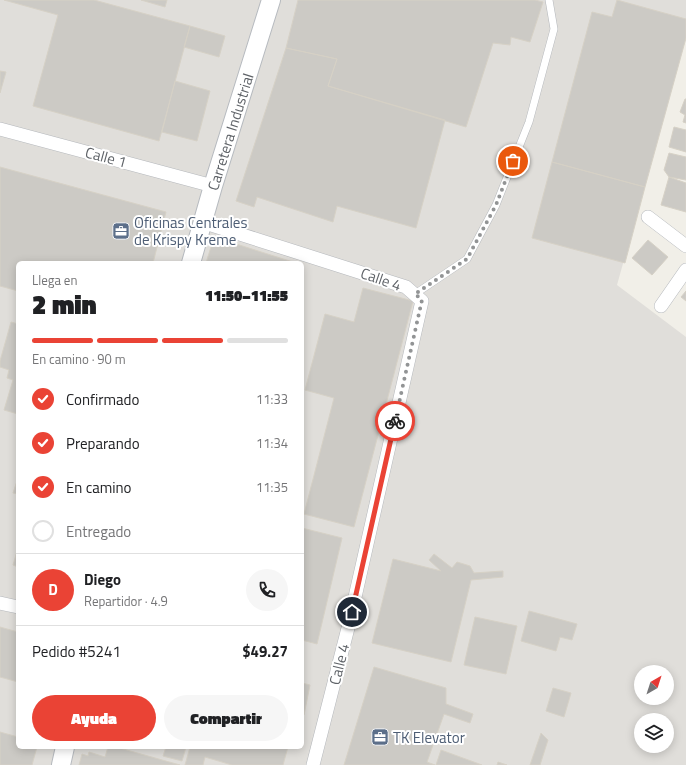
<!DOCTYPE html>
<html lang="es">
<head>
<meta charset="utf-8">
<style>
	body { margin:0; font-family:"Titillium Web",sans-serif; background:#f6f6f6; color:#202124; height:100vh; display:flex; flex-direction:column; font-size:15px; white-space:nowrap }
	* { box-sizing:border-box; margin:0 }
	p { font-size:13px; color:#757577 }
	.icon { flex:none; width:22px; height:22px; fill:none; stroke:currentColor; stroke-width:2; stroke-linecap:round; stroke-linejoin:round }
	.map { position:relative; flex:1; overflow:hidden }
	.panel { position:absolute; left:16px; top:261px; width:288px; height:488px; display:flex; flex-direction:column; background:#fff; border-radius:6px; box-shadow:0 2px 10px #0003 }
	.panel>* { flex:none }
	.needle { width:26px; rotate:39deg }
	.controls { position:absolute; left:634px; top:665px; display:grid; gap:8px }
	.controls a { display:grid; place-items:center; width:40px; height:40px; border-radius:50%; background:#fff; box-shadow:0 2px 10px #0003; font-size:20px }
	.pin { position:absolute; display:grid; place-items:center; width:34px; height:34px; color:#fff; margin:-17px; border:2px solid #fff; border-radius:50%; box-shadow:0 1px 4px #0007 }
	.courier { position:absolute; display:grid; place-items:center; width:40px; height:40px; margin:-20px; border:3px solid #ea4335; border-radius:50%; background:#fff; color:#222; box-shadow:0 1px 5px #0007 }
	.head em { font-style:normal; font-weight:800 }
	.head div { display:flex; flex-direction:column-reverse }
	.head { display:flex; align-items:center; justify-content:space-between; height:68px; padding:0 16px }
	h1 { font-size:26px; font-weight:800; line-height:30px }
	.bar { display:grid; grid-template-columns:repeat(4,1fr); gap:6px 4px; align-content:center; height:48px; padding:0 16px }
	.bar i { height:5px; border-radius:3px; background:#e0e0e0 }
	.bar .current { background:#ea4335 }
	.bar p { grid-column:span 4 }
	.line { display:flex; align-items:center; gap:10px; padding:0 16px; border-top:1px solid #e0e0e0 }
	.line div { flex:1 }
	.round { display:grid; place-items:center; flex:none; width:42px; height:42px; border-radius:21px; background:#f6f6f6 }
	ol { padding:0 16px; list-style:none }
	li { display:flex; align-items:center; gap:12px; height:44px }
	li p { margin-inline-start:auto }
	li .icon { padding:4px; border-radius:50%; background:#ea4335; color:#fff; stroke-width:4 }
	li:last-child { color:#757577 }
	li i { width:22px; height:22px; border:2px solid #e0e0e0; border-radius:50% }
	.button { display:flex; gap:8px; margin-top:auto; padding:8px 16px }
	.button a { flex:1; height:46px; border-radius:24px; background:#ea4335; color:#fff; font-size:16px; font-weight:800; line-height:46px; text-align:center }
	.button a+a { background:#f6f6f6; color:#202124 }
	.map>svg:first-child { display:block }
	.industrial { fill:#e0deda; fill-rule:evenodd }
	.building { fill:#cccac5; stroke:#d6d1c6 }
	.lines { fill:none; stroke-linecap:round; stroke-linejoin:round }
	.lane-casing { stroke:#b5b8bc; stroke-width:8 }
	.street-casing { stroke:#b5b8bc; stroke-width:14 }
	.secondary-casing { stroke:#b6babf; stroke-width:20 }
	.lane { stroke:#fff; stroke-width:7 }
	.street { stroke:#fff; stroke-width:13 }
	.secondary { stroke:#fff; stroke-width:18 }
	.done { stroke:#929495; stroke-width:4; stroke-dasharray:0 7.2 }
	.route { stroke:#ea4335; stroke-width:5 }
	.labels { text-anchor:middle; dominant-baseline:central; stroke-width:4; stroke-linejoin:round; paint-order:stroke }
	.street-label { font-size:15px; fill:#5f6368; stroke:#fff }
	.service-label { font-size:15px; fill:#4e5e75; stroke:#fff; text-anchor:start }
</style>
</head>
<body>
<div class="map">
<svg width="686" height="765" viewBox="0 0 686 765">
	<rect width="100%" height="100%" fill="#f1efe8"/>
	<path class="industrial" d="M0,0H686V38L617,285L686,337V765H0ZM18,263H302V747H18ZM641,672H667V698H641ZM641,720H667V746H641Z"/>
	<path class="building" d="M4,0H94L190,26L159,141L33,106L58,15Z
		M141,0H167L165,7Z
		M298,0H535L543,2L530,42L511,37L510,45L493,43L466,127L328,86L337,59L286,48Z
		M617,0L686,19V38L645,187L552,162L592,12L612,17Z
		M190,26L225,36L219,57L184,47Z
		M286,48L337,59L328,86L445,120L416,228L337,206L333,222L257,197L254,207L236,201Z
		M0,71L6,72L0,93Z
		M175,81L210,91L197,141L162,132Z
		M685,99H686V123L683,122L685,115L680,112Z
		M674,127L686,130V152L669,147Z
		M669,153L686,157V180L669,177L664,170Z
		M552,162L645,187L625,263L532,238Z
		M0,167L166,212L153,263H18V291L0,286Z
		M669,177L686,183V212L661,205Z
		M214,237L296,263H206Z
		M648,240L668,257L652,275L632,258Z
		M363,288L413,301L354,527L304,514L334,398L305,390L325,314L354,322Z
		M686,291V301L681,297Z
		M11,322L18,324V414L4,410L13,380L7,378L9,370L0,367V361Z
		M18,478V494L13,493Z
		M302,528L342,538L317,644L302,640Z
		M18,548V567L13,565Z
		M434,554L452,568L457,562L470,566L474,573L503,571V577L471,580L451,662L372,643L393,559L441,571L429,560Z
		M529,611L577,624L572,640L560,637L556,651L521,641Z
		M475,617L517,626L506,674L464,665Z
		M0,627L18,632V682L0,677Z
		M374,667L446,688V704L473,714L470,723L444,714L427,762L435,765H344Z
		M302,683L310,685L304,715H302Z
		M553,688L571,693L564,717L546,711Z
		M0,732L18,737V747H37L32,765H0Z
		M541,733L548,740L540,765H530Z
		M108,747H116L180,765H79L82,754L88,756L89,752L105,757Z
		M166,747H186L182,761L163,756Z
		M190,747H288L283,765H232L205,757L203,765H185Z
		M441,750L482,765H436Z
		M498,762L507,765H497Z"/>
	<g class="lines">
		<defs>
			<path id="lane" d="M415,294L467,259L496,205L529,122L554,29L549,0"/>
			<path id="street" d="M0,129L213,186
				M648,217L686,246
				M202,222L406,287L422,301L348,628L313,765
				M661,306L686,270
				M0,603L18,607"/>
			<g id="secondary">
				<path id="s1" d="M191,263L213,186L271,0"/>
				<path d="M61,765L65,747"/>
			</g>
		</defs>
		<use href="#lane" class="lane-casing"/>
		<use href="#street" class="street-casing"/>
		<use href="#secondary" class="secondary-casing"/>
		<use href="#lane" class="lane"/>
		<use href="#street" class="street"/>
		<use href="#secondary" class="secondary"/>
	</g>
	<g class="lines">
		<path class="done" d="M395,421L422,300L415,294L467,259L496,205L513,161"/>
		<path class="route" d="M352,612L395,421"/>
	</g>
	<defs>
		<symbol id="office-square" viewBox="-11 -11 22 22"><rect x="-9" y="-9" width="18" height="18" rx="4" fill="#5c6f8a" stroke="#fff"/><path d="M-6-3h4V-5.5h4V-3h4V5H-6ZM-1-4.5V-3h2v-1.5ZM-6 0V1H6V0Z" fill="#fff"/></symbol>
	</defs>
	<g fill-rule="evenodd">
		<use href="#office-square" x="111" y="221" width="20" height="20"/>
		<use href="#office-square" x="370" y="727" width="20" height="20"/>
	</g>
	<g class="labels">
		<g class="street-label">
			<text stroke="none"><textPath href="#s1" startOffset="137">Carretera Industrial</textPath></text>
			<text transform="translate(106 157) rotate(15)">Calle 1</text>
			<text transform="translate(381 279) rotate(19)">Calle 4</text>
			<text transform="translate(339 664) rotate(-76)">Calle 4</text>
		</g>
		<g class="service-label">
			<text x="134" y="222">Oficinas Centrales<tspan x="134" dy="17">de Krispy Kreme</tspan></text>
			<text x="393" y="737">TK Elevator</text>
		</g>
	</g>
</svg>
<div class="controls">
<a><svg class="needle" viewBox="-14 -14 28 28"><path d="M0-13l5 13h-10z" fill="#e53935"/><path d="M0 13l5-13h-10z" fill="#757577"/></svg></a>
<a><svg class="icon" aria-label="layers" viewBox="0 0 24 24"><path d="M12 4l9 5-9 5-9-5zM3 14l9 5 9-5"/></svg></a>
</div>
<div class="pin" style="left:513px;top:161px;background:#ea580c"><svg class="icon" aria-label="bag" viewBox="0 0 24 24"><path d="M5 8h14l-1 12H6zM9 8a3 3 0 0 1 6 0"/></svg></div>
<div class="pin" style="left:352px;top:612px;background:#1f2937"><svg class="icon" aria-label="home" viewBox="0 0 24 24"><path d="M3 11l9-7 9 7M6 9v11h12V9"/></svg></div>
<div class="courier" style="left:395px;top:421px"><svg class="icon" aria-label="bike" viewBox="0 0 24 24"><circle cx="6" cy="16" r="4"/><circle cx="18" cy="16" r="4"/><path d="M6 16l4-8h5l3 8M10 8l3 8H6M13 5h3"/></svg></div>
<section class="panel">
<div class="head"><div><h1>2 min</h1><p>Llega en</p></div><em>11:50–11:55</em></div>
<div class="bar"><i class="current"></i><i class="current"></i><i class="current"></i><i></i><p>En camino · 90 m</p></div>
<ol>
<li><svg class="icon" aria-label="check" viewBox="0 0 24 24"><path d="M5 12l5 5 9-10"/></svg>Confirmado<p>11:33</p></li>
<li><svg class="icon" aria-label="check" viewBox="0 0 24 24"><path d="M5 12l5 5 9-10"/></svg>Preparando<p>11:34</p></li>
<li><svg class="icon" aria-label="check" viewBox="0 0 24 24"><path d="M5 12l5 5 9-10"/></svg>En camino<p>11:35</p></li>
<li><i></i>Entregado</li>
</ol>
<div class="line" style="height:72px"><b class="round" style="background:#ea4335;color:#fff">D</b><div><b>Diego</b><p>Repartidor · 4.9</p></div><a class="round"><svg class="icon" aria-label="phone" viewBox="0 0 24 24"><path d="M5 4h4l2 5-3 2q2 4 5 5l2-3 5 2v4C11 20 4 13 5 4z"/></svg></a></div>
<div class="line" style="height:52px"><div>Pedido #5241</div><b>$49.27</b></div>
<div class="button"><a>Ayuda</a><a>Compartir</a></div>
</section>
</div>
</body>
</html>
